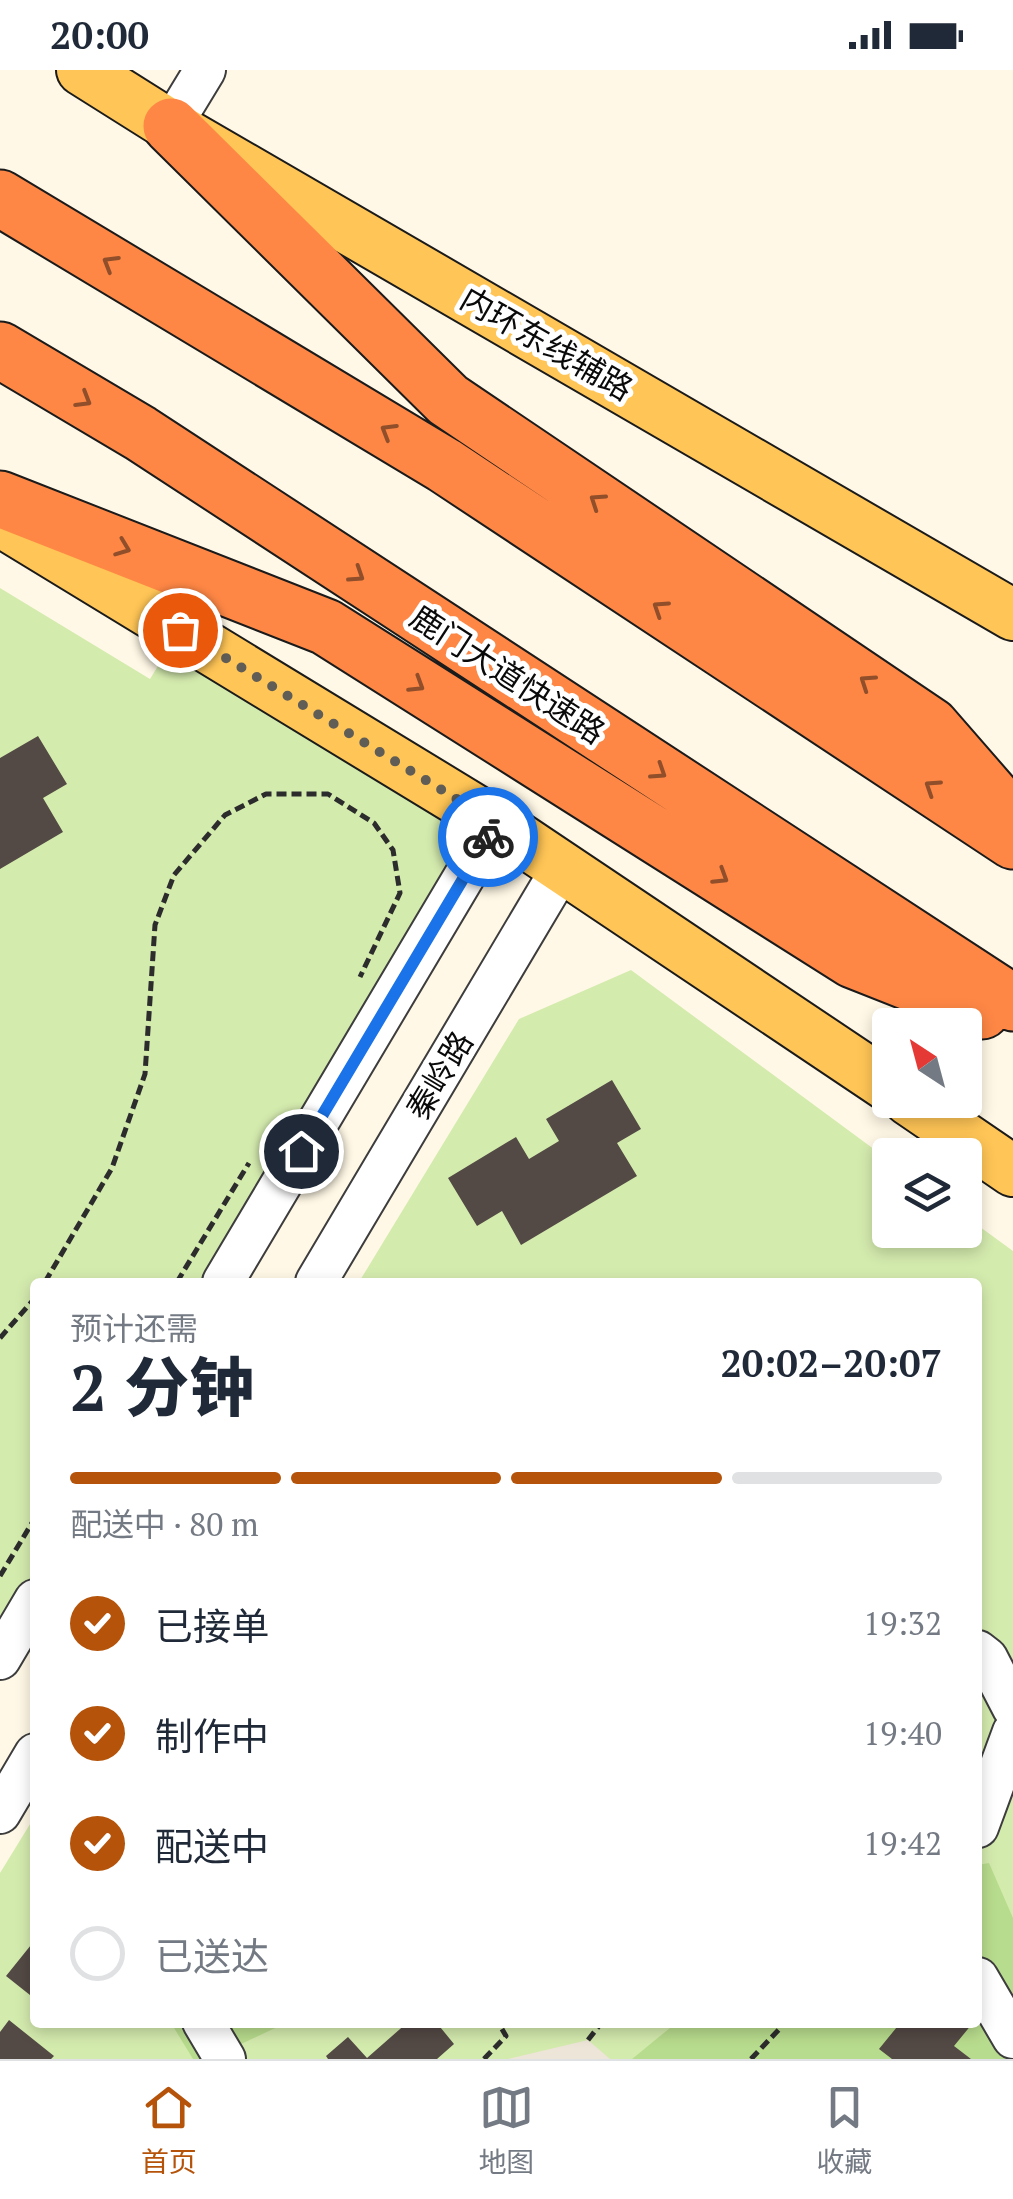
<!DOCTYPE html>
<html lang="zh">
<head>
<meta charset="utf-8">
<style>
	body { margin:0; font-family:"PT Serif","Noto Sans SC",serif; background:#f6f6f7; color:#1f2937; height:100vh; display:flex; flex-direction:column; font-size:38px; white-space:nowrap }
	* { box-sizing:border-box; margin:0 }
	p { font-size:32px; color:#747a83 }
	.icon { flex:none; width:55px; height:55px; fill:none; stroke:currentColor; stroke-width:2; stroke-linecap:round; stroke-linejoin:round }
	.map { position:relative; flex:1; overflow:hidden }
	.details { position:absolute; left:30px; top:1208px; width:952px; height:750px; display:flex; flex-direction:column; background:#fff; border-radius:10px; box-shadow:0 5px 15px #0003 }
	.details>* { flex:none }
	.needle { width:65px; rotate:324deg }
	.controls { position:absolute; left:872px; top:938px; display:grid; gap:20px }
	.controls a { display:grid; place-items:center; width:110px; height:110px; border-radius:10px; background:#fff; box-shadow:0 5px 15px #0003; font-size:50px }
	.pin { position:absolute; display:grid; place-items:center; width:85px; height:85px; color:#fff; margin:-42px; border:5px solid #fff; border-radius:50%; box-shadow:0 2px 10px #0007 }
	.courier { position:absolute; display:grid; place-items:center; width:100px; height:100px; margin:-50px; border:8px solid #1a73e8; border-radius:50%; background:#fff; color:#222; box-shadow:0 2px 12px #0007 }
	.summary em { font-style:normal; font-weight:800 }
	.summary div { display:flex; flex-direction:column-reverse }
	.summary { display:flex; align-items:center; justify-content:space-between; height:170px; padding:0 40px }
	h1 { font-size:65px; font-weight:800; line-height:75px }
	.bar { display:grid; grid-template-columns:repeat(4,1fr); gap:15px 10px; align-content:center; height:120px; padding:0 40px }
	.bar i { height:12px; border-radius:8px; background:#e0e1e3 }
	.bar .current { background:#b45309 }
	.bar p { grid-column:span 4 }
	ol { padding:0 40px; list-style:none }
	li { display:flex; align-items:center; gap:30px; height:110px }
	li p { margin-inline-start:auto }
	li .icon { padding:10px; border-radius:50%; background:#b45309; color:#fff; stroke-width:4 }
	li:last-child { color:#747a83 }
	li i { width:55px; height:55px; border:5px solid #e0e1e3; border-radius:50% }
	.status { display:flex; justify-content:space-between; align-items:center; height:70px; padding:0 50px; background:#fff; direction:ltr }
	.status svg { height:28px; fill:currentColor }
	.tabs { display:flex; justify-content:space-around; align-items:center; height:140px; border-top:2px solid #e0e1e3; background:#fff; font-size:28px; color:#747a83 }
	.tabs a { display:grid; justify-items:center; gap:5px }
	.tabs .current { color:#b45309 }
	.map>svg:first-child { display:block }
	.green { fill:#d4ebae }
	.forest { fill:#b8dc8d }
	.plaza { fill:#ede5d7 }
	.building { fill:#534945 }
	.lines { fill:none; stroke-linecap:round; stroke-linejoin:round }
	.minor-casing { stroke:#3d3d3d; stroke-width:44 }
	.major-casing { stroke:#1b1b1b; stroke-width:54 }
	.highway-casing { stroke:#1b1b1b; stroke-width:59 }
	.path { stroke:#2c2c2c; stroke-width:5; stroke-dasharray:10 5; stroke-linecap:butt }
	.minor { stroke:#fff; stroke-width:40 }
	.major { stroke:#ffc556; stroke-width:50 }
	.highway { stroke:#fe8745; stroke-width:55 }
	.oneway { stroke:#904f2a }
	.done { stroke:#605d57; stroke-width:10; stroke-dasharray:0 18 }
	.route { stroke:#1a73e8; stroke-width:12 }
	.labels { text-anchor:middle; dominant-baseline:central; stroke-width:10; stroke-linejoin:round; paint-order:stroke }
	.street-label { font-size:32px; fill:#0a0a0a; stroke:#fff }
</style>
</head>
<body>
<div class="status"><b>20:00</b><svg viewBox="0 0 49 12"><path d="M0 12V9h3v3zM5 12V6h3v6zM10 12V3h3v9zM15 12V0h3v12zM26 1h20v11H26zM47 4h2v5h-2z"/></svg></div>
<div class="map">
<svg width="1013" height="1989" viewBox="0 0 1013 1989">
	<rect width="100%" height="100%" fill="#fff8e6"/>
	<path class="green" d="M0,518L150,609L180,560L496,753L223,1212H35V1530L0,1589Z
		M631,900L890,1091V1160H965V1146L1013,1181V1989H0V1803L35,1746V1952H978V1212H359L519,949Z"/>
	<path class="forest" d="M989,1793L1013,1848V1989H632L676,1953L978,1952V1795Z
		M171,1953H286L209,1989H193Z"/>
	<path class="plaza" d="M588,1970L610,1989H508Z"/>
	<path class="building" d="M38,666L67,714L43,728L63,762L0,799V688Z
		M612,1010L641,1059L617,1073L637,1106L521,1175L502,1141L477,1156L448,1108L516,1067L529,1089L559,1071L546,1049Z
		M35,1870V1929L6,1906Z
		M9,1950L54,1986L51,1989H0V1962Z
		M408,1952H436L454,1974L437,1989H328L326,1986L348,1967L367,1988Z
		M901,1952H970L972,1954L954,1976L971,1989H892L879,1979Z"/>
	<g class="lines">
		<defs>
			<path id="minor" d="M171,56L205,0
				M223,1212L496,753
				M316,1212L562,798
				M978,1581L987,1588L1013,1638
				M0,1589L35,1530
				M0,1743L35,1684
				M978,1757L1013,1662
				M978,1908L1013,1968
				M203,1952L225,1989"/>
			<path id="major" d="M82,0L171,56L1013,545
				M0,451L496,753L890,1017
				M909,1030L1013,1101"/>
			<path id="highway" d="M171,56L448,330L931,656L1011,748
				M0,128L444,395L1013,771
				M0,280L140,363L1013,933
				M0,429L326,557L853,890L982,941"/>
		</defs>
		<use href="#minor" class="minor-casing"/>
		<use href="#major" class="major-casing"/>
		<use href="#highway" class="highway-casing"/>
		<path class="path" d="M45,1212L112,1098L145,1004L155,855L174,805L225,745L266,724H328L374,753L393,780L400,823L360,907
			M177,1212L249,1093
			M0,1268L35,1228
			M0,1506L35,1448
			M588,1970L602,1952
			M484,1989L506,1966L498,1952
			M751,1989L786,1952"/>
		<use href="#minor" class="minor"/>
		<use href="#major" class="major"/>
		<use href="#highway" class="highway"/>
	</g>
	<defs><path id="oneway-chevron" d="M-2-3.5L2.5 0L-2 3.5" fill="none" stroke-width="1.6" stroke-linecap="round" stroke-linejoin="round" transform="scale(2.5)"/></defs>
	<g class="oneway">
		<use href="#oneway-chevron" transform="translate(110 193) rotate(-149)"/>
		<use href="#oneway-chevron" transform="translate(84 330) rotate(31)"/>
		<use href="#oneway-chevron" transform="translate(388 361) rotate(-149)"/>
		<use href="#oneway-chevron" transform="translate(597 431) rotate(-146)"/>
		<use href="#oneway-chevron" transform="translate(123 478) rotate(21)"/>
		<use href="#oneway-chevron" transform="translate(357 505) rotate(33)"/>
		<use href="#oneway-chevron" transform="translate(660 538) rotate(-147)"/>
		<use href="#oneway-chevron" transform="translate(867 612) rotate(-146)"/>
		<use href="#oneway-chevron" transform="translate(417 615) rotate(32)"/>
		<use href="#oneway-chevron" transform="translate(659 702) rotate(33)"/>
		<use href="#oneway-chevron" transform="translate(932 717) rotate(-147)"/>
		<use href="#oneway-chevron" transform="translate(721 807) rotate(32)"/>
	</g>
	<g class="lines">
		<path class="done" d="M180,560L496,753L488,767"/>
		<path class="route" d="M301,1081L488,767"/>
	</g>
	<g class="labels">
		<g class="street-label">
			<text transform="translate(547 273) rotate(30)">内环东线辅路</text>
			<text transform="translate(508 604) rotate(33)">鹿门大道快速路</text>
			<text transform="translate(439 1005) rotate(-59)">秦岭路</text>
		</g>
	</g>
</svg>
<div class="controls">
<a><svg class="needle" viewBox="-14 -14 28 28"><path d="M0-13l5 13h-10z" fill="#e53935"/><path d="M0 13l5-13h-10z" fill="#747a83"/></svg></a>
<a><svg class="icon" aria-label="layers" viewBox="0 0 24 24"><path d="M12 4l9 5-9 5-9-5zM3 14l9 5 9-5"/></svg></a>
</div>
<div class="pin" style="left:180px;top:560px;background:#ea580c"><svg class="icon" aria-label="bag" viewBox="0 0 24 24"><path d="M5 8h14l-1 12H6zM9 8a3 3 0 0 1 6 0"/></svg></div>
<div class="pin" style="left:301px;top:1081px;background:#1f2937"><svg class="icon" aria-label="home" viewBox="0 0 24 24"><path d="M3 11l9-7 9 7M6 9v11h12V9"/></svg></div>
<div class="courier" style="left:488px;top:767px"><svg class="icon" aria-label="bike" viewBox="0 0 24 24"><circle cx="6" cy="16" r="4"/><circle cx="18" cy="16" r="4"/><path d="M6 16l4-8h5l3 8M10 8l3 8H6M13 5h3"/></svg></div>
<section class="details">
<div class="summary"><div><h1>2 分钟</h1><p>预计还需</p></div><em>20:02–20:07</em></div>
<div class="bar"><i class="current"></i><i class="current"></i><i class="current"></i><i></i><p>配送中 · 80 m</p></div>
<ol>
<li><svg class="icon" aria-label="check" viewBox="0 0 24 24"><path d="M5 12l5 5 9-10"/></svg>已接单<p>19:32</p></li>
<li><svg class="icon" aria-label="check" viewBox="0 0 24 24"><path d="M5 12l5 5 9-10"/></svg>制作中<p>19:40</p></li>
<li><svg class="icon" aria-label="check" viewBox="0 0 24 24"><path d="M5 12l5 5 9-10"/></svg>配送中<p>19:42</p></li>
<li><i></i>已送达</li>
</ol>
</section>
</div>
<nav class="tabs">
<a class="current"><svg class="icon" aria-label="home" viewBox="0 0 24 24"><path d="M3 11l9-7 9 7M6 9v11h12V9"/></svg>首页</a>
<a><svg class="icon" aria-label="map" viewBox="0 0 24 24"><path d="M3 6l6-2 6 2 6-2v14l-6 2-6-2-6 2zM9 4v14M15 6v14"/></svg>地图</a>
<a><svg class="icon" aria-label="saved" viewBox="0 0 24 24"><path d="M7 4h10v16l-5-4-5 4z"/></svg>收藏</a>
</nav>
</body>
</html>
